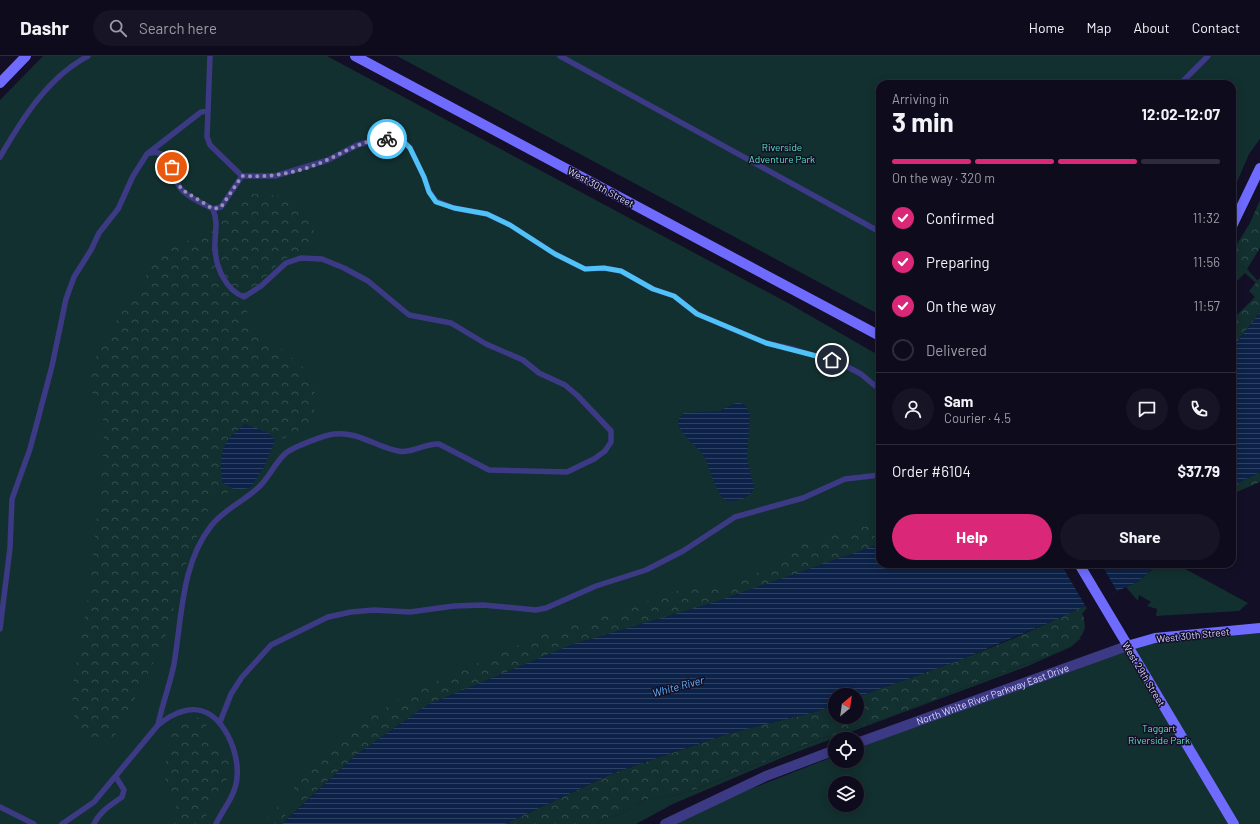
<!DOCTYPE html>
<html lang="en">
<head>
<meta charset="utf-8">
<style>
	body { margin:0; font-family:Barlow,sans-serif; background:#171425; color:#f1f3f6; height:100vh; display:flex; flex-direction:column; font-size:15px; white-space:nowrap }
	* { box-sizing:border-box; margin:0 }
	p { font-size:13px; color:#9b9ba3 }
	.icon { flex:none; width:22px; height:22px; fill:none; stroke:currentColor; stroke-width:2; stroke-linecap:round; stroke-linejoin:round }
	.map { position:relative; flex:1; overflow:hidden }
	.sheet { position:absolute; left:876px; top:24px; width:360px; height:488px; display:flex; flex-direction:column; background:#0e0b1c; border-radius:12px; box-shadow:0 2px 10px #0003,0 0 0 1px #2e2b3b }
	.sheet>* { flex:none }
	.needle { width:26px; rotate:29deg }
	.fabs { position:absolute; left:828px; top:632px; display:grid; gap:8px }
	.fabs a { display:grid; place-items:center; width:36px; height:36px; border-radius:50%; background:#0e0b1c; box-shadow:0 2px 10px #0003,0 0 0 1px #2e2b3b; font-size:20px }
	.pin { position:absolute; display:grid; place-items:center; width:34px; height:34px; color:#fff; margin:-17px; border:2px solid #fff; border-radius:50%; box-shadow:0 1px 4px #0007 }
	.courier { position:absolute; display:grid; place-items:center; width:40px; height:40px; margin:-20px; border:3px solid #4fc3f7; border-radius:50%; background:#fff; color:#222; box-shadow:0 1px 5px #0007 }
	.overview em { font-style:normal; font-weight:700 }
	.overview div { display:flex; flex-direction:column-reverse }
	.overview { display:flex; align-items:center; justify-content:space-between; height:68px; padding:0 16px }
	h1 { font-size:26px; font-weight:700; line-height:30px }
	.bar { display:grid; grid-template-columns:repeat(4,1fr); gap:6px 4px; align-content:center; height:48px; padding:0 16px }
	.bar i { height:5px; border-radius:3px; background:#2e2b3b }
	.bar .on { background:#db2777 }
	.bar p { grid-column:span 4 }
	.line { display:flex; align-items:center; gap:10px; padding:0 16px; border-top:1px solid #2e2b3b }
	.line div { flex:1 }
	.round { display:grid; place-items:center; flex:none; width:42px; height:42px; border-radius:21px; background:#171425 }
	ol { padding:0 16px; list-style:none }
	li { display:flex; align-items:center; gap:12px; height:44px }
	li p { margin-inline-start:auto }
	li .icon { padding:4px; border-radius:50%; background:#db2777; color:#fff; stroke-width:4 }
	li:last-child { color:#9b9ba3 }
	li i { width:22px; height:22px; border:2px solid #2e2b3b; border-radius:50% }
	.action { display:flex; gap:8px; margin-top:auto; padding:8px 16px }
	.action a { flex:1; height:46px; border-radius:24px; background:#db2777; color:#fff; font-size:16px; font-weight:700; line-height:46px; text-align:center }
	.action a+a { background:#171425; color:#f1f3f6 }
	header { display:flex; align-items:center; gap:24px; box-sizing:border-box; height:56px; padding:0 20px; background:#0e0b1c; border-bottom:1px solid #2e2b3b }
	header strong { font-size:19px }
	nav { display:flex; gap:22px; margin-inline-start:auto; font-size:14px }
	.search { width:280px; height:36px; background:#171425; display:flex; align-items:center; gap:10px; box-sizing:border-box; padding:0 14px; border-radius:22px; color:#9b9ba3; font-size:15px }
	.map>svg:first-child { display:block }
	.green { fill:#12302f; fill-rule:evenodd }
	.forest { fill:url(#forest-crowns) }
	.water { fill:url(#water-rules) }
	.pier { fill:#130f26 }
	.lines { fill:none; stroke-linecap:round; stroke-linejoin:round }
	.lane { stroke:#3d3a85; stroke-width:5.5 }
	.street { stroke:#3d3a85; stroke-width:10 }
	.secondary { stroke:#6f6bff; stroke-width:10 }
	.done { stroke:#948fb3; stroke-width:4; stroke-dasharray:0 7.2 }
	.route { stroke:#4fc3f7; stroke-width:5 }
	.labels { text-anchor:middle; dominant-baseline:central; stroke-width:3; stroke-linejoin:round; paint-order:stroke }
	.park-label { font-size:10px; fill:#5fe0c0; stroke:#130f26 }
	.street-label { font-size:10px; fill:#d9d4ff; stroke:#130f26 }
	.water-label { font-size:11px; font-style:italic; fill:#62b6ff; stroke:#130f26 }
</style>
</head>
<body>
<header>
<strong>Dashr</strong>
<div class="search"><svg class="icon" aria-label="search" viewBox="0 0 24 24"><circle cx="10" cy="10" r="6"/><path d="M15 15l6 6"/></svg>Search here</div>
<nav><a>Home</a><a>Map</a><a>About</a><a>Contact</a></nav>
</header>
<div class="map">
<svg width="1260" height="768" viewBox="0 0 1260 768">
	<defs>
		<pattern id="forest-crowns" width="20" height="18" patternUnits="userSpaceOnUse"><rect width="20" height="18" fill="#12302f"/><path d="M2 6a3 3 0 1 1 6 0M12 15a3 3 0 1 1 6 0" fill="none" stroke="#344d4e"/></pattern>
		<pattern id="water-rules" width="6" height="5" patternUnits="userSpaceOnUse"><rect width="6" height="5" fill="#0c2248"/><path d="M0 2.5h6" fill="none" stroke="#2f4163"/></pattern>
	</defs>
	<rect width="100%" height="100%" fill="#130f26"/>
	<path class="green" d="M43,0H327L788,247L880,300V488L712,547L571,589L427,649L356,699L282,768H0V44Z
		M397,0H1260V83L1249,98L1232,138V28H880V259Z
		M1232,204L1247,213L1258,225L1256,227L1245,217L1232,230Z
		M1159,508L1180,510L1248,547L1239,555L1156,560L1157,553L1147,550L1151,546L1139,539L1138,545L1126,531L1137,526Z
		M1260,577V768H676L730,741L835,700V705H857V692L1127,590ZM835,727H857V749H835Z
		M1079,581L1081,582L1071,591L1028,610L786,700L673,748L636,768H594L603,763L621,758L643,744L676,739L699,732L820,683L893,660L1003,616L1047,601L1070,590Z"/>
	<path class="forest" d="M252,138C276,139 287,139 304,158C315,171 320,183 304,195C299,199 290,200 284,203C272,212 254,235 245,247L249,265L302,310L315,334L314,372L275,385L269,377L229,381L220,404L222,426L235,434L213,442L188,503L163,588L116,678L107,686L90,683L79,675L72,653L74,620L89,537L104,392L103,363L92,336L89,315L107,279L151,212L175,188L202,181L212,176L232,148Z
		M1260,144V192L1247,213L1232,204V196L1250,167Z
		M1260,222V256L1232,293V264L1255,241L1249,235Z
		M1260,416V426L1232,438V432L1242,425Z
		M880,464V488L712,547L571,589L427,649L356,699L298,751L294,740V730L312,709L374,659L408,638L548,576L597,563L688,531L731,530L774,508L794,491L833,478L868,470Z
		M1085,549L1087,552L1082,558L1084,562L1085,572L1082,579L1070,590L1047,601L1003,616L893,660L820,683L699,732L676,739L643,744L621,758L603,763L594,768H505L613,717L730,677L815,656L835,649V661H857V641C934,613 1012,587 1085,549Z
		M199,661L205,665L211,685L229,703L230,717L220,738L208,752L204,768H172L178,755L164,720L170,676L180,669Z
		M279,750L287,762L282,768H263L272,756Z"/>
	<path class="water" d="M1260,256V416L1242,425L1232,432V293Z
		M738,346L745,349L750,358L747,402L754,432C751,442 737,446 728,445C717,443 710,412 705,402C698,388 678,380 678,364L684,357L719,355Z
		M245,368L269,377L275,385L263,413L250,432L235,434L222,426C219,396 221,387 245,368Z
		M880,488V508H1159L1137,526L1055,564L955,606L857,641V639H835V649L815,656L730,677L613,717L505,768H282L356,699L427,649L571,589L712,547Z"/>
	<path class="pier" d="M1061,508H1101L1117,535L1086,551Z"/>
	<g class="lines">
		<path class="lane" d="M560,0L880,176
			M1180,28L1208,0
			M150,97C173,93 170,120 181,133C188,142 203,147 213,153L221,151L242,120L210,89L207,81L208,55
			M0,101C22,63 48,21 88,0
			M242,120H275L328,104L357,89L379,83H395L405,87L410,92L424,121L429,135L436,145L454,152L487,158L510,169L555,198L585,213L603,212L621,215L653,233L674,240L697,258L766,287L793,293L844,309L861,318L880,334
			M0,573L10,492L12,443L30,393L52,310L66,243L74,221L91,194L99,177L118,153L133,120L147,98L201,56L208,55L210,0
			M220,666L231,638L242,621L271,589L328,561L351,556L374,554L410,556L454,550L483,549L536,554L546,552L596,530L646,514L683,495L735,461L803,442L845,423L880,419
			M158,669C166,663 174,657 184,655C219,645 240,694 237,721C236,739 223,753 216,768
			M0,751L34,768
			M62,768L94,746L158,669C162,648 170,629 174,608C182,562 181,508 211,470C225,452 245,445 260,430C270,420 276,405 286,397C293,391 325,379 334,378C357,375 377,391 398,395C411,398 425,387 439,388L489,414L567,416L594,403L605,395L611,386V375L578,340L565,329L539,317L523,304L486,288L451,267L409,259L368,225L344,212L322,203L301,202L286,207L261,230L244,241C226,234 216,212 215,193C214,177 219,169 213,153
			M94,768C100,755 111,749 122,741L124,734L116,721"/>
		<g class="street">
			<path id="s1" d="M857,687L1127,590"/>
			<path d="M665,768L766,720L835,694"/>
		</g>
		<path class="secondary" d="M355,0L880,280
			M0,27L26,0
			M1232,170L1260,112
			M1079,508L1234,768
			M1127,590L1155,582L1260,572"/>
	</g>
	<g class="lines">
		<path class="done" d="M172,111L181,133L213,153L221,151L242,120C272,122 302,116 329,103C348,94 366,83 387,83"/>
		<path class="route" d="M387,83H395L404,86L410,92L424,121L429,136L436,146L454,152L487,158L510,169L555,198L585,213L604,212L621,215L653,233L674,240L697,258L766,287L832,304"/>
	</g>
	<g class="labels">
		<g class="park-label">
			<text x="782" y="91">Riverside<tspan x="782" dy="12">Adventure Park</tspan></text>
			<text x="1159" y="672">Taggart<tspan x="1159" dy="12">Riverside Park</tspan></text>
		</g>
		<g class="street-label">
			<text transform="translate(601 131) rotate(28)">West 30th Street</text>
			<text transform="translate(1193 579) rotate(-6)">West 30th Street</text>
			<text transform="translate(1144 618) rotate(59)">West 29th Street</text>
			<text stroke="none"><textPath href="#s1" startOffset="144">North White River Parkway East Drive</textPath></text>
		</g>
		<g class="water-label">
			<text transform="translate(678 630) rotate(-15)">White River</text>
		</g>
	</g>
</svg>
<div class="fabs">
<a><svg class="needle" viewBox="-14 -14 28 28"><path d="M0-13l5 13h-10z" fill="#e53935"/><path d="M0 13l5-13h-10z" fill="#9b9ba3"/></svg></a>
<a><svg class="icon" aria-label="locate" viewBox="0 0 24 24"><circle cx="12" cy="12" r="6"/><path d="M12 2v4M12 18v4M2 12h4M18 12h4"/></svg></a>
<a><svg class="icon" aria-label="layers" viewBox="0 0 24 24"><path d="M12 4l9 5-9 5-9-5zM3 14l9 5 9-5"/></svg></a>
</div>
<div class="pin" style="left:172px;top:111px;background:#ea580c"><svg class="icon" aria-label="bag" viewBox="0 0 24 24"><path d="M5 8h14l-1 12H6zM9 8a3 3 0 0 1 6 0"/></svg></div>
<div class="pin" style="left:832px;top:304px;background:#1f2937"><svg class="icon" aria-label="home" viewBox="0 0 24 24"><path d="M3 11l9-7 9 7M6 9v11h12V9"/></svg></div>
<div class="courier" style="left:387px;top:83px"><svg class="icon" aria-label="bike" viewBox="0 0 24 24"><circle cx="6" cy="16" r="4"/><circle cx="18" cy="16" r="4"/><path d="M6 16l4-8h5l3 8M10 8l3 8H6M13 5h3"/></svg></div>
<section class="sheet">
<div class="overview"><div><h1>3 min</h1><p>Arriving in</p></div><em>12:02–12:07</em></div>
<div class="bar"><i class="on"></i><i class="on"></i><i class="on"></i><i></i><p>On the way · 320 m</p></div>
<ol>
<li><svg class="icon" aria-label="check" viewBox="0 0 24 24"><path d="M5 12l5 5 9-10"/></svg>Confirmed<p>11:32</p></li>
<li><svg class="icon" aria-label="check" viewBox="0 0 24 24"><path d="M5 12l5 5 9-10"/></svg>Preparing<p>11:56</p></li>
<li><svg class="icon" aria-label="check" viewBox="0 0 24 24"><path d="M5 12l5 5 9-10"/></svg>On the way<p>11:57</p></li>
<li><i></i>Delivered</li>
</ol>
<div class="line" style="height:72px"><a class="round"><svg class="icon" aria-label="person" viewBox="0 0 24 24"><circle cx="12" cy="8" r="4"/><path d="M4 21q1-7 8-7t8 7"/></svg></a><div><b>Sam</b><p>Courier · 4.5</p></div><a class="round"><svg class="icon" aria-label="chat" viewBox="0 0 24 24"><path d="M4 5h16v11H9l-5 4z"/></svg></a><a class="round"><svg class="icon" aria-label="phone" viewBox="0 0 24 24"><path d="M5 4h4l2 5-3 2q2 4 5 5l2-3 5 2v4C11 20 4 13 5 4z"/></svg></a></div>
<div class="line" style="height:52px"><div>Order #6104</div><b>$37.79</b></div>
<div class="action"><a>Help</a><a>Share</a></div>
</section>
</div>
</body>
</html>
